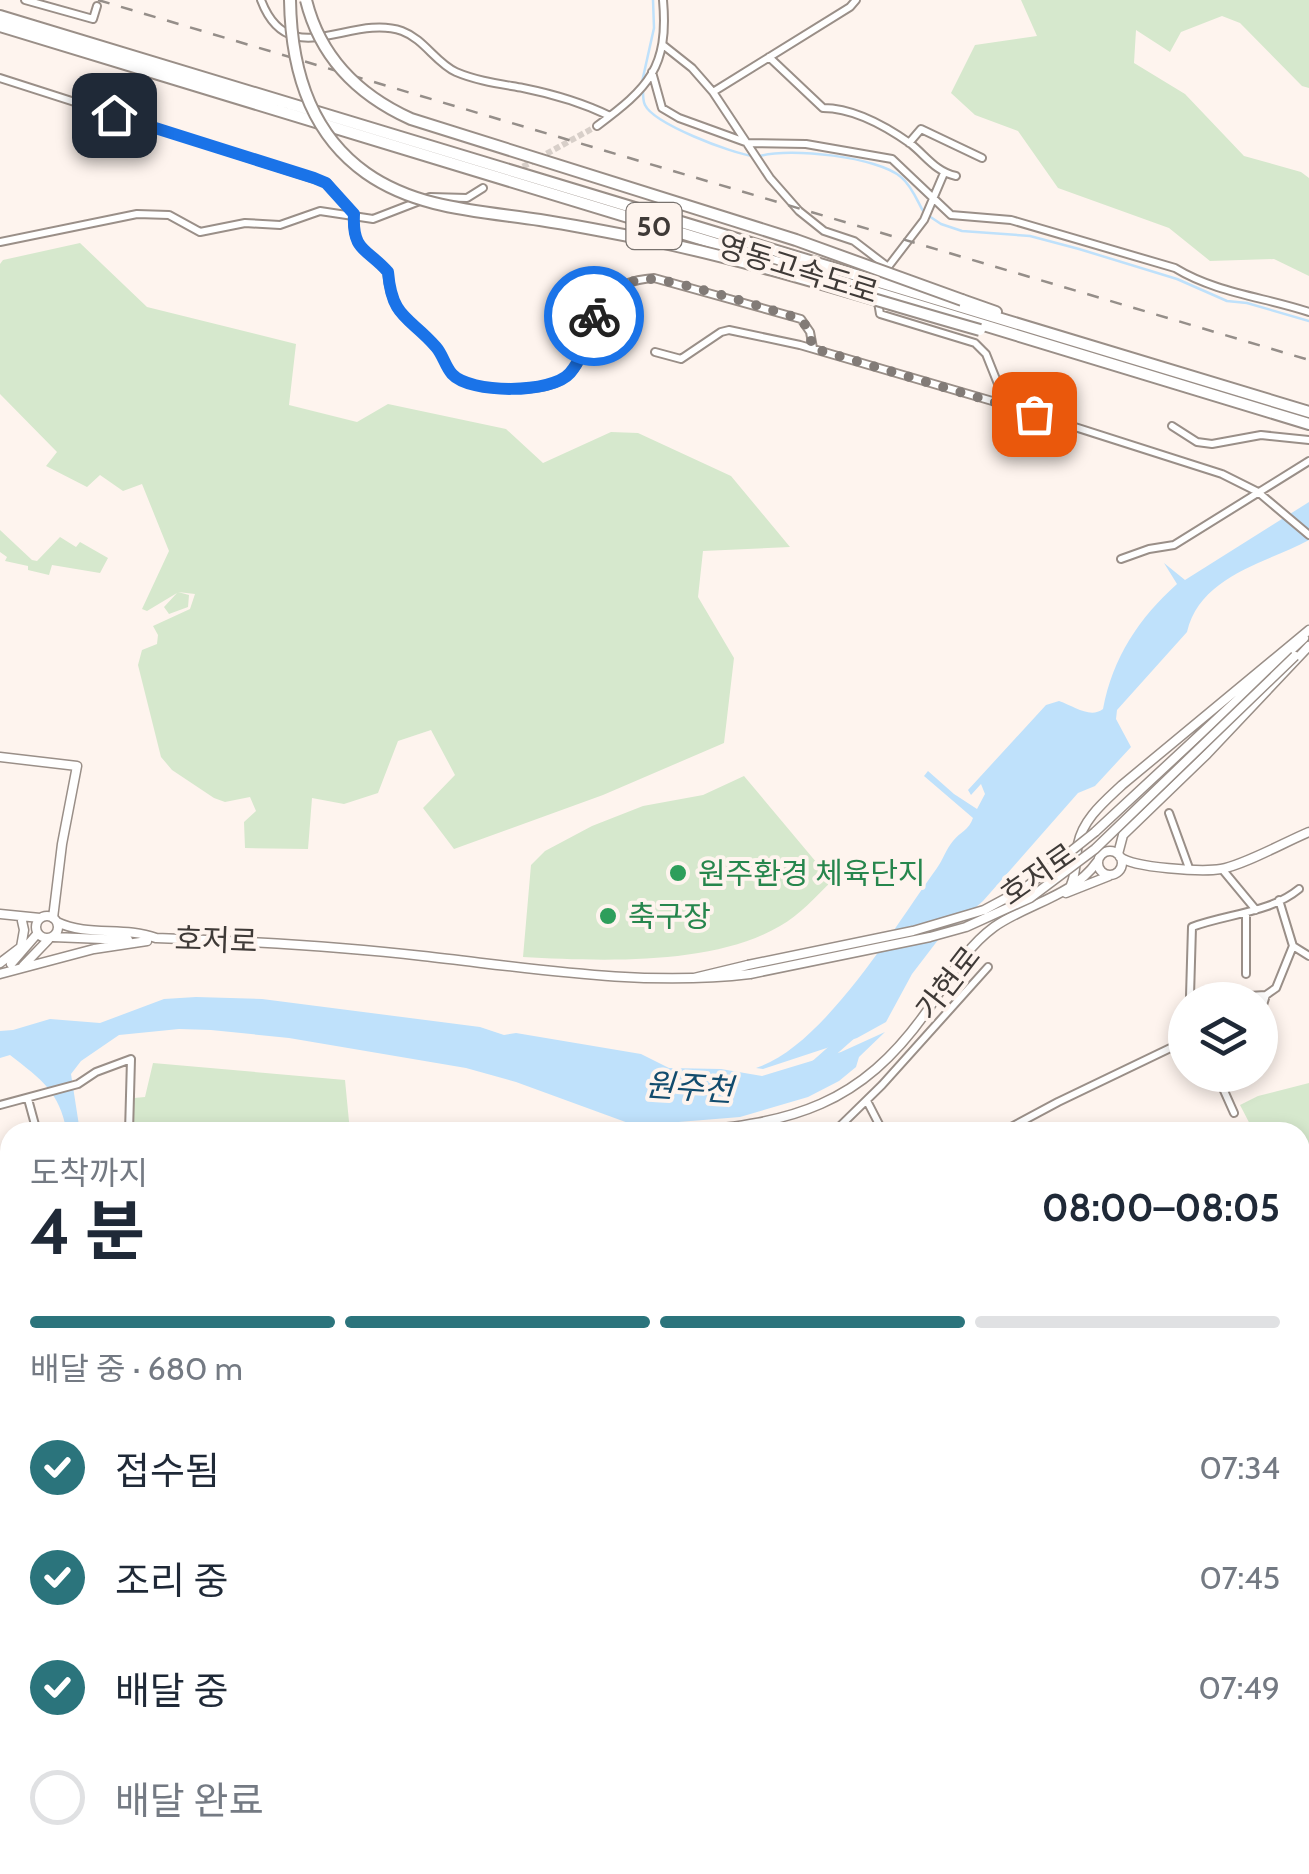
<!DOCTYPE html>
<html lang="ko">
<head>
<meta charset="utf-8">
<style>
	body { margin:0; font-family:Cabin,"Noto Sans KR",sans-serif; background:#f2f2f3; color:#1f2937; height:100vh; display:flex; flex-direction:column; font-size:38px; white-space:nowrap }
	* { box-sizing:border-box; margin:0 }
	p { font-size:32px; color:#747a83 }
	.icon { flex:none; width:55px; height:55px; fill:none; stroke:currentColor; stroke-width:2; stroke-linecap:round; stroke-linejoin:round }
	.map { position:relative; flex:1; overflow:hidden }
	.sheet { position:absolute; left:0px; top:1122px; width:1310px; height:752px; display:flex; flex-direction:column; background:#fff; border-radius:30px 30px 0 0; box-shadow:0 5px 15px #0003 }
	.sheet>* { flex:none }
	.buttons { position:absolute; left:1168px; top:982px; display:grid; gap:20px }
	.buttons a { display:grid; place-items:center; width:110px; height:110px; border-radius:50%; background:#fff; box-shadow:0 5px 15px #0003; font-size:50px }
	.pin { position:absolute; display:grid; place-items:center; width:85px; height:85px; color:#fff; margin:-42px; border-radius:20px; box-shadow:0 5px 15px #0006 }
	.courier { position:absolute; display:grid; place-items:center; width:100px; height:100px; margin:-50px; border:8px solid #1a73e8; border-radius:50%; background:#fff; color:#222; box-shadow:0 2px 12px #0007 }
	.headline em { font-style:normal; font-weight:700 }
	.headline div { display:flex; flex-direction:column-reverse }
	.headline { display:flex; align-items:center; justify-content:space-between; height:170px; padding:0 30px }
	h1 { font-size:65px; font-weight:700; line-height:75px }
	.bar { display:grid; grid-template-columns:repeat(4,1fr); gap:15px 10px; align-content:center; height:120px; padding:0 30px }
	.bar i { height:12px; border-radius:8px; background:#e0e1e3 }
	.bar .selected { background:#2b747c }
	.bar p { grid-column:span 4 }
	ol { padding:0 30px; list-style:none }
	li { display:flex; align-items:center; gap:30px; height:110px }
	li p { margin-inline-start:auto }
	li .icon { padding:10px; border-radius:50%; background:#2b747c; color:#fff; stroke-width:4 }
	li:last-child { color:#747a83 }
	li i { width:55px; height:55px; border:5px solid #e0e1e3; border-radius:50% }
	.map>svg:first-child { display:block }
	.green { fill:#d6e8cd }
	.water { fill:#bfe1fb }
	.lines { fill:none; stroke-linecap:round; stroke-linejoin:round }
	.stream { stroke:#bfe1fb; stroke-width:2.5 }
	.river { stroke:#bfe1fb; stroke-width:11 }
	.street-tunnel { stroke:#d8cfc9; stroke-width:6; stroke-dasharray:6 3; stroke-linecap:butt }
	.street-casing { stroke:#9a8f88; stroke-width:10 }
	.secondary-casing { stroke:#9a8f88; stroke-width:11 }
	.highway-casing { stroke:#9a8f88; stroke-width:14 }
	.street { stroke:#fff; stroke-width:6 }
	.secondary { stroke:#fff; stroke-width:8 }
	.highway { stroke:#fff; stroke-width:10 }
	.rail { stroke:#958e89; stroke-width:2.5; stroke-dasharray:12 12; stroke-linecap:butt }
	.secondary-bridge-casing { stroke:#9a8f88; stroke-width:11; stroke-linecap:butt }
	.highway-bridge-casing { stroke:#9a8f88; stroke-width:14; stroke-linecap:butt }
	.secondary-bridge { stroke:#fff; stroke-width:8 }
	.highway-bridge { stroke:#fff; stroke-width:10 }
	.done { stroke:#827b77; stroke-width:10; stroke-dasharray:0 18 }
	.route { stroke:#1a73e8; stroke-width:12 }
	.leisure-dot { fill:#2e9e5b; stroke:#fef4ee; stroke-width:4 }
	.labels { text-anchor:middle; dominant-baseline:central; stroke-width:8; stroke-linejoin:round; paint-order:stroke }
	.shield { fill:#fef4ee; stroke:#78726e; stroke-width:2.5 }
	.shield-label { font-size:28px; font-weight:bold; fill:#3f3a37 }
	.street-label { font-size:30px; fill:#3f3a37; stroke:#fef4ee }
	.leisure-label { font-size:30px; fill:#27864d; stroke:#fef4ee; text-anchor:start }
	.water-label { font-size:32px; font-style:italic; fill:#114b6d; stroke:#fef4ee }
</style>
</head>
<body>
<div class="map">
<svg width="1309" height="1874" viewBox="0 0 1309 1874">
	<rect width="100%" height="100%" fill="#fef4ee"/>
	<path class="green" d="M1021,0H1309V88L1302,86L1240,23L1222,16L1181,32L1170,52L1136,30L1134,63L1185,94L1244,156L1301,172L1309,178V276L1274,259L1210,261L1169,228L1058,188L1018,131L975,115L951,93L975,45L1037,36Z
		M80,243L147,307L296,344L289,405L357,422L388,404L506,429L543,463L611,432L638,433L731,476L790,547L703,551L698,597L734,658L724,743L603,795L454,849L423,808L455,775L431,730L398,741L378,793L344,804L312,798L308,849L245,848L244,822L256,811L250,797L225,802L214,798L172,770L161,757L138,665L142,650L157,644L158,635L153,626L190,609L195,594L178,592L189,595L188,607L169,614L164,607L177,593L147,611L142,609L169,551L142,484L123,491L100,475L87,487L46,466L57,452L0,394V264L3,260Z
		M0,530L32,560L37,561L60,537L76,547L80,542L108,558L100,573L52,565L49,575L28,570V566L5,561L7,557L0,552Z
		M744,776L832,881C816,896 799,916 780,926C712,966 600,961 523,957L531,865L545,851L592,826L643,806L703,795Z
		M153,1063L345,1080L350,1132H134V1098L145,1097Z
		M1309,1083V1595L1300,1589V1132H1254L1240,1105L1258,1096Z
		M1300,1824L1309,1831V1874H597L587,1865H1300Z"/>
	<path class="water" d="M1309,502V540C1264,564 1200,576 1187,632L1117,710L1116,719L1131,747L1095,786L1078,793L983,901L938,940L912,974L886,1022L857,1038L763,1069L756,1068C824,1046 895,926 937,868C943,860 946,849 953,841C960,832 969,830 973,818L924,776L928,771L954,794L977,809L985,794L981,784L971,795L968,790L1046,705L1059,701C1074,706 1090,719 1103,709C1113,657 1139,618 1177,584L1164,563L1185,580Z
		M196,997L262,999L480,1027L504,1035L516,1033L641,1054L669,1068L721,1069L762,1076L841,1052L885,1032L859,1057L856,1067L839,1081L808,1097L740,1117L654,1124H631L516,1082L466,1068L289,1038L211,1030L179,1029L119,1035L81,1061L71,1074L80,1132H67C59,1091 42,1080 10,1055L0,1058V1031L13,1030L50,1019L100,1023L164,999Z"/>
	<g class="lines">
		<path class="stream" d="M642,82L654,28L653,0
			M643,90C643,94 643,102 645,105C654,124 731,153 752,156
			M760,156C790,147 878,157 901,177C911,185 917,200 923,211
			M929,216L941,224L962,231L1030,236L1079,249L1177,279L1227,301L1247,303L1309,321"/>
		<path class="river" d="M815,1066L850,1035"/>
		<path class="street-tunnel" d="M515,171L597,126"/>
		<defs>
			<path id="street" d="M25,0L93,19L97,6
				M261,0C289,74 350,13 402,31C424,39 436,63 456,72C477,81 501,84 523,88C553,94 583,103 610,116
				M663,45L692,68L713,92L770,178L799,211L824,231L854,241L888,267L887,271
				M769,57L823,108C853,108 887,127 911,144C926,156 936,172 956,176
				M652,72L662,108L679,118L748,143L806,144L892,159L951,215L1011,220L1175,268C1216,293 1264,297 1309,312
				M0,78L327,183L353,214C352,253 367,247 387,272C392,319 408,316 436,347C444,356 446,371 457,378C478,392 542,393 563,379C604,353 571,284 654,278L801,319L810,332L813,348
				M713,92L850,7L856,0
				M597,126C648,88 669,68 663,0
				M909,143L921,129L982,158
				M0,242L137,214L169,215L200,232L245,223L280,225L320,211L373,219L430,197L467,198L483,188
				M888,267L924,220L944,173
				M878,302L880,314L975,343L986,354L1006,404
				M655,352L681,359L721,332L729,330L800,345L1006,405L1222,474L1258,492L1309,535
				M1172,426L1197,442L1212,444L1261,435L1309,440
				M1121,559L1149,549L1174,545L1309,461
				M1169,813L1189,868
				M1222,869L1256,910
				M1279,900L1293,946
				M1293,946L1276,988L1266,995L1194,999L1190,996L1192,927C1226,914 1270,913 1299,889
				M1293,946L1309,956
				M1246,974V915
				M1260,1015L1266,995
				M1217,1075L1234,1113
				M28,1099L37,1132
				M867,1101L883,1132
				M0,1105L78,1084L96,1072L131,1059L129,1132
				M834,1132L882,1085L988,967
				M1002,1132L1058,1102L1185,1041
				M0,1584H10
				M1300,1649L1306,1657
				M0,1699L10,1698
				M1300,1709L1309,1706
				M0,1761L10,1785
				M0,1807L10,1805
				M112,1865L114,1874
				M303,1865L368,1874
				M138,1874V1865
				M253,1874L255,1865
				M445,1874L446,1865
				M543,1874L544,1865"/>
			<path id="secondary" d="M0,757L77,766L62,844L53,918
				M1095,832L1304,638
				M1098 863a12 12 0 1 1 24 0a12 12 0 1 1-24 0Z
				M1118,854L1123,835L1207,754L1309,646
				M1120,857C1134,868 1202,872 1221,869C1244,865 1285,842 1309,832
				M1071,885C1077,871 1075,858 1078,844C1083,819 1104,802 1122,785L1309,630
				M1066,893L1109,876
				M0,914L40,918
				M36 927a11 11 0 1 1 22 0a11 11 0 1 1-22 0Z
				M57,922C88,937 124,926 156,938C246,941 334,946 423,956C531,968 642,987 750,974
				M53,937L128,940
				M0,963L21,947L24,930L22,921
				M11,964L37,934
				M23,966L48,940
				M0,974L94,949L147,941
				M694,978L748,965
				M683,1132C793,1123 860,1106 927,1011C947,982 964,949 994,927C1028,903 1072,897 1097,862
				M0,1515L10,1517
				M0,1525L10,1526
				M1300,1804L1309,1807
				M1300,1814L1309,1817
				M21,1865L23,1874"/>
			<path id="highway" d="M0,16L1309,412
				M0,26L1309,424
				M962,300L996,312"/>
		</defs>
		<use href="#street" class="street-casing"/>
		<use href="#secondary" class="secondary-casing"/>
		<use href="#highway" class="highway-casing"/>
		<use href="#street" class="street"/>
		<use href="#secondary" class="secondary"/>
		<use href="#highway" class="highway"/>
		<path class="rail" d="M98,0L1309,360"/>
		<defs>
			<path id="secondary-bridge" d="M748,965L913,931L984,910L1025,888L1095,832
				M750,974L930,937L966,927L1030,898L1095,849L1295,656"/>
			<path id="highway-bridge" d="M290,0C291,66 308,132 366,173C417,209 480,211 540,220C579,226 619,234 659,242C767,265 873,300 980,330
				M306,0C320,57 358,95 411,119L796,240L962,300"/>
		</defs>
		<use href="#secondary-bridge" class="secondary-bridge-casing"/>
		<use href="#highway-bridge" class="highway-bridge-casing"/>
		<use href="#secondary-bridge" class="secondary-bridge"/>
		<use href="#highway-bridge" class="highway-bridge"/>
	</g>
	<g class="lines">
		<path class="done" d="M594,316C603,297 621,283 642,279C667,276 771,310 801,319L810,332L812,348L1034,414"/>
		<path class="route" d="M114,115L314,178L326,183L354,214C352,252 367,248 388,272C392,319 409,316 436,347C443,355 445,366 452,374C470,394 552,394 570,373C583,358 588,334 594,316"/>
	</g>
	<g class="leisure-dot">
		<circle cx="678" cy="873" r="10"/>
		<circle cx="608" cy="916" r="10"/>
	</g>
	<g class="labels">
		<rect class="shield" x="626.5" y="203" width="55" height="46" rx="8"/>
		<g class="shield-label">
			<text x="654" y="226">50</text>
		</g>
		<g class="street-label">
			<text transform="translate(798 269) rotate(17)">영동고속도로</text>
			<text transform="translate(1038 874) rotate(-35)">호저로</text>
			<text transform="translate(216 940) rotate(2)">호저로</text>
			<text transform="translate(948 983) rotate(-52)">가현로</text>
		</g>
		<g class="leisure-label">
			<text x="698" y="873">원주환경 체육단지</text>
			<text x="628" y="916">축구장</text>
		</g>
		<g class="water-label">
			<text transform="translate(689 1087) rotate(4)">원주천</text>
		</g>
	</g>
</svg>
<div class="buttons">
<a><svg class="icon" aria-label="layers" viewBox="0 0 24 24"><path d="M12 4l9 5-9 5-9-5zM3 14l9 5 9-5"/></svg></a>
</div>
<div class="pin" style="left:1034px;top:414px;background:#ea580c"><svg class="icon" aria-label="bag" viewBox="0 0 24 24"><path d="M5 8h14l-1 12H6zM9 8a3 3 0 0 1 6 0"/></svg></div>
<div class="pin" style="left:114px;top:115px;background:#1f2937"><svg class="icon" aria-label="home" viewBox="0 0 24 24"><path d="M3 11l9-7 9 7M6 9v11h12V9"/></svg></div>
<div class="courier" style="left:594px;top:316px"><svg class="icon" aria-label="bike" viewBox="0 0 24 24"><circle cx="6" cy="16" r="4"/><circle cx="18" cy="16" r="4"/><path d="M6 16l4-8h5l3 8M10 8l3 8H6M13 5h3"/></svg></div>
<section class="sheet">
<div class="headline"><div><h1>4 분</h1><p>도착까지</p></div><em>08:00–08:05</em></div>
<div class="bar"><i class="selected"></i><i class="selected"></i><i class="selected"></i><i></i><p>배달 중 · 680 m</p></div>
<ol>
<li><svg class="icon" aria-label="check" viewBox="0 0 24 24"><path d="M5 12l5 5 9-10"/></svg>접수됨<p>07:34</p></li>
<li><svg class="icon" aria-label="check" viewBox="0 0 24 24"><path d="M5 12l5 5 9-10"/></svg>조리 중<p>07:45</p></li>
<li><svg class="icon" aria-label="check" viewBox="0 0 24 24"><path d="M5 12l5 5 9-10"/></svg>배달 중<p>07:49</p></li>
<li><i></i>배달 완료</li>
</ol>
</section>
</div>
</body>
</html>
